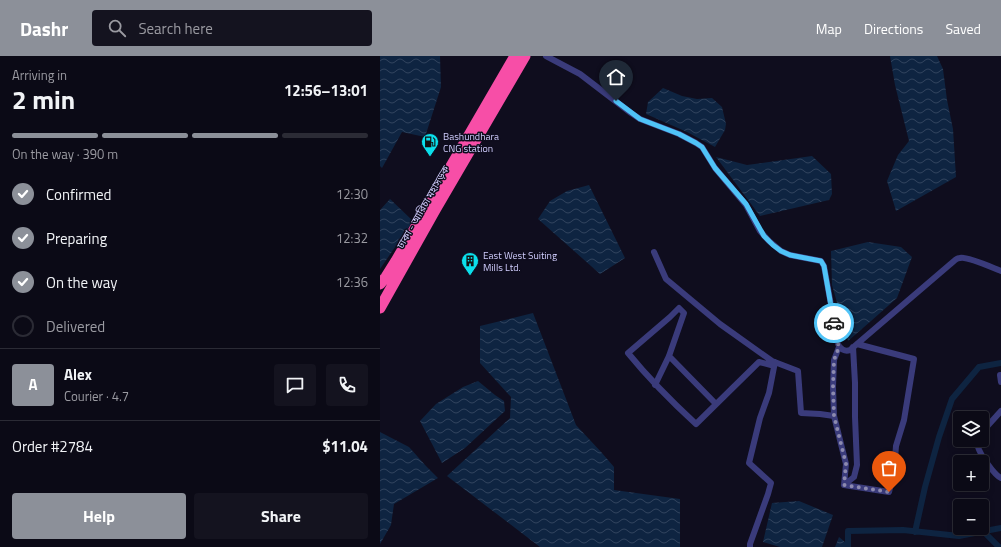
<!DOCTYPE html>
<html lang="en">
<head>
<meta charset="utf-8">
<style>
	body { margin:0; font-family:"Titillium Web","Noto Sans Bengali",sans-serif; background:#14131f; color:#f1f3f6; height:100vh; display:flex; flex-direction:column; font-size:15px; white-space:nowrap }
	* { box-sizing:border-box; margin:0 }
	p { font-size:13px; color:#9a9aa1 }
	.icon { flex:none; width:22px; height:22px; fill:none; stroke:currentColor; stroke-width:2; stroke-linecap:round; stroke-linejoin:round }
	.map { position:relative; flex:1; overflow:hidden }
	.sheet { display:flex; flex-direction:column; background:#0b0a16; width:380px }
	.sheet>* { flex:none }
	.controls { position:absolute; left:573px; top:355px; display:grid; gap:8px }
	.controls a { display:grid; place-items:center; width:36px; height:36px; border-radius:4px; background:#0b0a16; box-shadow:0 2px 6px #0003,0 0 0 1px #2b2b35; font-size:20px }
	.pin { position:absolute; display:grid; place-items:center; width:34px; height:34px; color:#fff; margin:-41px -17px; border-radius:50% 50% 50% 0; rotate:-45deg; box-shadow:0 0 4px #0007 }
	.pin .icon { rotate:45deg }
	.courier { position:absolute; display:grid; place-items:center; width:40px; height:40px; margin:-20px; border:3px solid #4fc3f7; border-radius:50%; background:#fff; color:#222; box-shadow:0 1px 5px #0007 }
	.overview em { font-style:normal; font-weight:700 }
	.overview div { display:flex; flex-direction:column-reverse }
	.overview { display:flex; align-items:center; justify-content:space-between; height:68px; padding:0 12px }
	h1 { font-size:26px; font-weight:700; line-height:30px }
	.bar { display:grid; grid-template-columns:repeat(4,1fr); gap:6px 4px; align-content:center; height:48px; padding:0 12px }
	.bar i { height:5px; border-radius:3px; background:#2b2b35 }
	.bar .active { background:#8c9099 }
	.bar p { grid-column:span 4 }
	.line { display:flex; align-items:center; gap:10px; padding:0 12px; border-top:1px solid #2b2b35 }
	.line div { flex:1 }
	.round { display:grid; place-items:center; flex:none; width:42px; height:42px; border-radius:4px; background:#14131f }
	ol { padding:0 12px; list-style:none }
	li { display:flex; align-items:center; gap:12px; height:44px }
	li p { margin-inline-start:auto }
	li .icon { padding:4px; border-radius:50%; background:#8c9099; color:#fff; stroke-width:4 }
	li:last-child { color:#9a9aa1 }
	li i { width:22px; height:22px; border:2px solid #2b2b35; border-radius:50% }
	.action { display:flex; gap:8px; margin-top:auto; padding:8px 12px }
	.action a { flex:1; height:46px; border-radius:4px; background:#8c9099; color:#fff; font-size:16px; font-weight:700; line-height:46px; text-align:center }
	.action a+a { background:#14131f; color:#f1f3f6 }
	header { display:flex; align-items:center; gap:24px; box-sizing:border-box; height:56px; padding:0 20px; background:#8c9099; color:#fff }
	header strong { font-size:19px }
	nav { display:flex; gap:22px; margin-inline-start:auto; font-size:14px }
	.search { width:280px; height:36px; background:#14131f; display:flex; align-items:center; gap:10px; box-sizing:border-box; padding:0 14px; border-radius:4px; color:#9a9aa1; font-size:15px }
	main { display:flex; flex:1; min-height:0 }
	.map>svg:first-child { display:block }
	.water { fill:url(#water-waves) }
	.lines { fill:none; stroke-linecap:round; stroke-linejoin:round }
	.canal { stroke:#0e2441; stroke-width:6 }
	.street { stroke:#3a3b7b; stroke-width:6 }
	.highway { stroke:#f74ea7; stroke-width:11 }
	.done { stroke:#8c8aaf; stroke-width:4; stroke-dasharray:0 7.2 }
	.route { stroke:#4fc3f7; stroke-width:5 }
	.labels { text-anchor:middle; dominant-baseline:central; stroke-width:3; stroke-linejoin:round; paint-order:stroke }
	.poi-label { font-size:10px; fill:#d0cdfd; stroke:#0f0d1e; text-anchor:start }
	.street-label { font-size:10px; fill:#d0cdfd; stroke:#0f0d1e }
</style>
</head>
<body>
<header>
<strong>Dashr</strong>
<div class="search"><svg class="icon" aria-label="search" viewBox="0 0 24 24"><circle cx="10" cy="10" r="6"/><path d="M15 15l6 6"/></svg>Search here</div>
<nav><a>Map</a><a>Directions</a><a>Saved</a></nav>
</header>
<main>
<section class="sheet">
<div class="overview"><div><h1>2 min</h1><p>Arriving in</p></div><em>12:56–13:01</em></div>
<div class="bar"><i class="active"></i><i class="active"></i><i class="active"></i><i></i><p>On the way · 390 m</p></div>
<ol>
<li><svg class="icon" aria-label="check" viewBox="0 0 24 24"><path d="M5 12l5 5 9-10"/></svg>Confirmed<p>12:30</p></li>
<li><svg class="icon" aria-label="check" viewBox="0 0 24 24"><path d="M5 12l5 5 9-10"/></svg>Preparing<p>12:32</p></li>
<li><svg class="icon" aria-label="check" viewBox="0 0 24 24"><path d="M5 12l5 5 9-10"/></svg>On the way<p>12:36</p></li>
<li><i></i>Delivered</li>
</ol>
<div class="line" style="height:72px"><b class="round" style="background:#8c9099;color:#fff">A</b><div><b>Alex</b><p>Courier · 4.7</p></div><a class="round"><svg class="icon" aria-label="chat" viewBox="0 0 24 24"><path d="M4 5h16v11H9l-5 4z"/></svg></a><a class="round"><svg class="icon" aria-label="phone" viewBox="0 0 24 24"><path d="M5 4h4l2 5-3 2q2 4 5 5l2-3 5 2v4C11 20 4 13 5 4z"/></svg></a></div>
<div class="line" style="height:52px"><div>Order #2784</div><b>$11.04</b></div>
<div class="action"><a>Help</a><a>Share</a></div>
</section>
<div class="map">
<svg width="621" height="491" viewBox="0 0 621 491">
	<defs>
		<pattern id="water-waves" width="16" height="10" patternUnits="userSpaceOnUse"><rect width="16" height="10" fill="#0e2441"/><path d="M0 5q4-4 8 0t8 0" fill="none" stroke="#30435d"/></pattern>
	</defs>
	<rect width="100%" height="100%" fill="#0f0d1e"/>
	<path class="water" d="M0,0H60L61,31L45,81L22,76L2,112L0,110Z
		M510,0H557L563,13L567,44L573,73L576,121L516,155L507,125L518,99L529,85L515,29Z
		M283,32L302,40L317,43L332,42L342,51L346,68L345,74L335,91L307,76L266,58L268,46Z
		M432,100L451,118L452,138L449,144L380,160L336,101L367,109Z
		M209,129L245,202L220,218L158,163L170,145L187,135Z
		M10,143L33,165L0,213V154Z
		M488,186L521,191L532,201L517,242L491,265L468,285L452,229L451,195Z
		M153,257L196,369L222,397L234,411V434L300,443V491H160L67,420L130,362L131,341L100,307V270Z
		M98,325L115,339L124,345L125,355L85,392L62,407L40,365L56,348L83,331Z
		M0,376L29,391L46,410L58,422L14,448L11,469L0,488Z
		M419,445L453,459L442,491H400L383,486L392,447Z
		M459,481L471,491H455Z"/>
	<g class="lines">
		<path class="canal" d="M535,476L545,431L559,381L572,343L599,311L621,307
			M604,476L619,491
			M468,491V475L523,474L579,480L621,472"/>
		<path class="street" d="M166,0L200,18L251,57L260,63L299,78L316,87L322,91L335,112L366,149L380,175L389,185L401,195L410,199L441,205L444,210L458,288C460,293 465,296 470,294L574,205C575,204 578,202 580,202C587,200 613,212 621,215
			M274,196L286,223L340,268L392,305
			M459,291L454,304L453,331L454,360L466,408L464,429
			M473,291L475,327V361L477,409L474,421L464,429L509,436L514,416L516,390L524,364L534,303L477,288
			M289,300L336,348
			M621,319H620L621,326
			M275,329L289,300L304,257L299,252L290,261L248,297C270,324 291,345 316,368L379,306L391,309L392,305L418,315L421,357L440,358L454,360
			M602,376L621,355
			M598,384C597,386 597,389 598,391C600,398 614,419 621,422
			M370,491V488L388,438L391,427L369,407L380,362L389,337L395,306"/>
		<path class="highway" d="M0,228L6,221L16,205L135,0
			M0,252L55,154L145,0"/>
	</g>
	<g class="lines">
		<path class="done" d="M454,267L457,284L459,291L454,304L453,331L454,360L466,408L464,429L509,436"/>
		<path class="route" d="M236,45L260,63L299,78L316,87L322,91L335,112L366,148L384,180L393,189L401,195L410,199L441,205L444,210L454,267"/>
	</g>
	<defs>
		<symbol id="fuel-pin" viewBox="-11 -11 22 30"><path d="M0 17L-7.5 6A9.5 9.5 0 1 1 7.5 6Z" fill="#0bdfeb" stroke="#0f0d1e"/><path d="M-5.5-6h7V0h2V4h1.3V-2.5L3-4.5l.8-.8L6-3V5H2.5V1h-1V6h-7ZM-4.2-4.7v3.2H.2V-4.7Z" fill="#111"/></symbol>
		<symbol id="building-pin" viewBox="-11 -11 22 30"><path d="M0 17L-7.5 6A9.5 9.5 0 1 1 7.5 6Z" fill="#0bdfeb" stroke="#0f0d1e"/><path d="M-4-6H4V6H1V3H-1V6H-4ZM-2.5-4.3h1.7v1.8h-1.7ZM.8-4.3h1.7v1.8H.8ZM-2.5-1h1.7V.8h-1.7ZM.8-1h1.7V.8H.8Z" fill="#111"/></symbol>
	</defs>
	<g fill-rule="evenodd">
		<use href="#fuel-pin" x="40" y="76" width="20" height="27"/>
		<use href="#building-pin" x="80" y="195" width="20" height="27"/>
	</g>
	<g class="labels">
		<g class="poi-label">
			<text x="63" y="80">Bashundhara<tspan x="63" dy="12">CNG station</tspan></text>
			<text x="103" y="199">East West Suiting<tspan x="103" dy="12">Mills Ltd.</tspan></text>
		</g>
		<g class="street-label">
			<text transform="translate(43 151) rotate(-60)">ঢাকা - আরিচা মহাসড়ক</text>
		</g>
	</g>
</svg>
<div class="controls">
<a><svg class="icon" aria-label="layers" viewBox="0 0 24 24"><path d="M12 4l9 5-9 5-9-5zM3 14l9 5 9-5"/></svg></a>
<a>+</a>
<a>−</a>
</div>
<div class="pin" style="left:509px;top:436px;background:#ea580c"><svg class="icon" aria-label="bag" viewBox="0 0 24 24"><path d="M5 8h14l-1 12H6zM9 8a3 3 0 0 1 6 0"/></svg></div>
<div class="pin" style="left:236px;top:45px;background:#1f2937"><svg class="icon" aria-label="home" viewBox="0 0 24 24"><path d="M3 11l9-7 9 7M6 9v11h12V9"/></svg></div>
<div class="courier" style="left:454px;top:267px"><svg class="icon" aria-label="car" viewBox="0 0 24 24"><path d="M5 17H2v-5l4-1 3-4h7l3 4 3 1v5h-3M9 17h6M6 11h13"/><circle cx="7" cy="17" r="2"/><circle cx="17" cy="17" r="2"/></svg></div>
</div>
</main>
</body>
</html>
